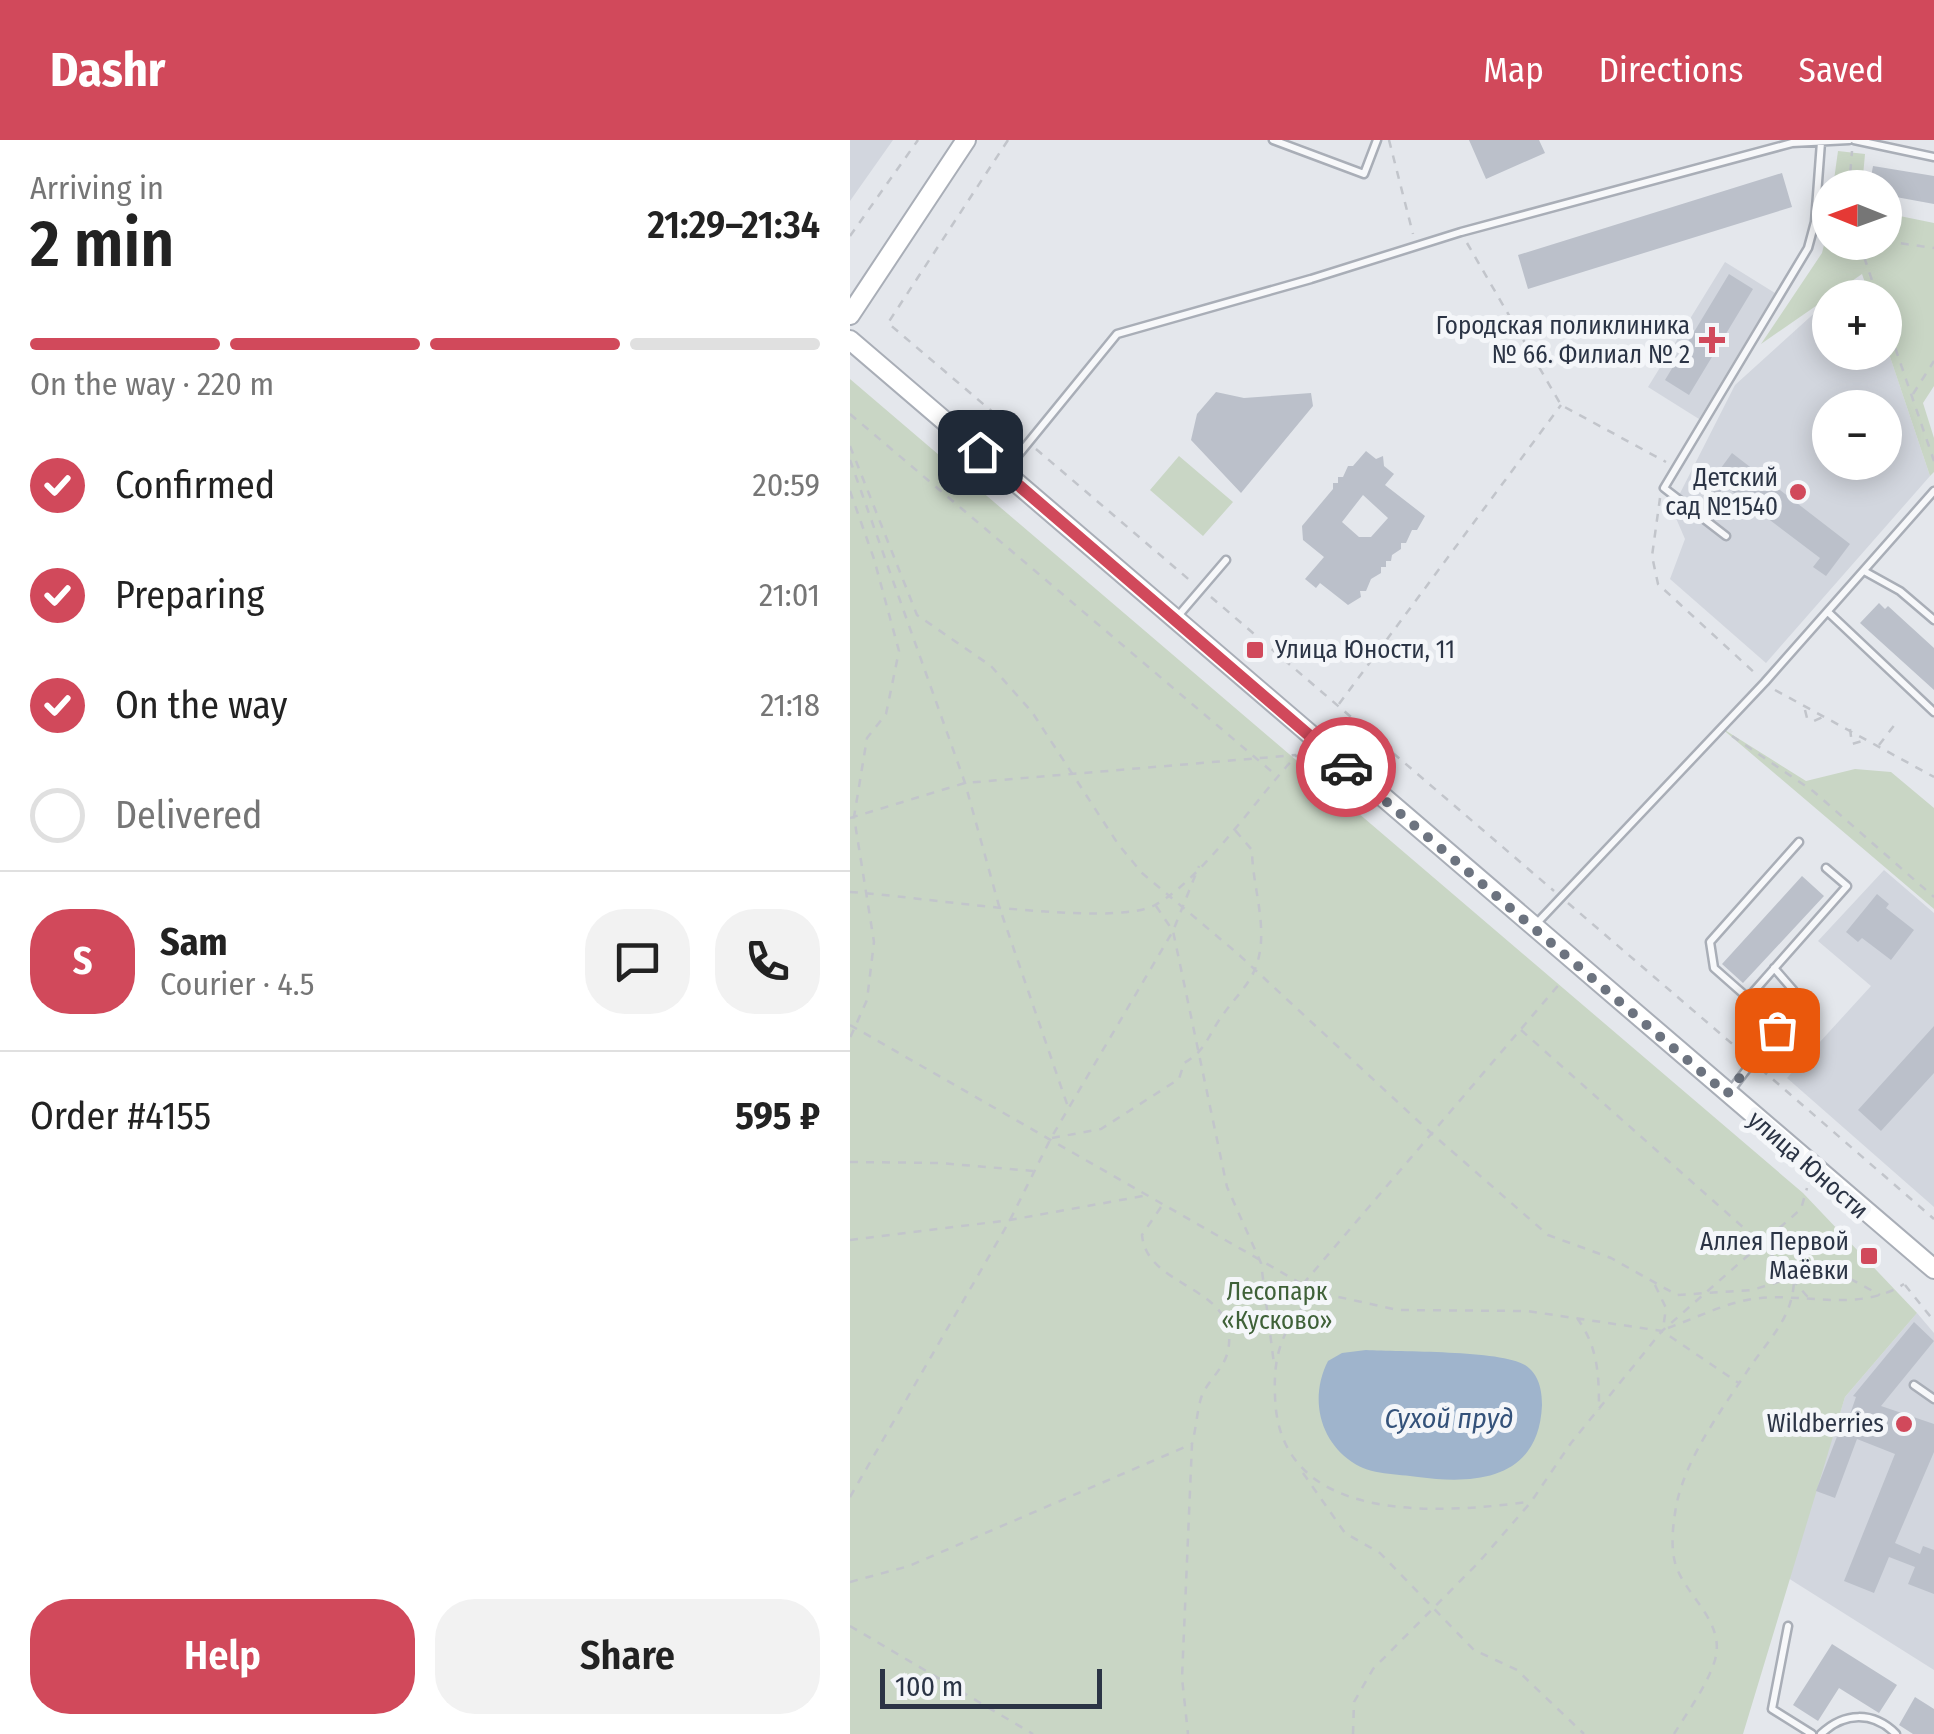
<!DOCTYPE html>
<html lang="en">
<head>
<meta charset="utf-8">
<style>
	body { margin:0; font-family:"Fira Sans Condensed",sans-serif; background:#f2f2f2; color:#222; height:100vh; display:flex; flex-direction:column; font-size:38px; white-space:nowrap }
	* { box-sizing:border-box; margin:0 }
	p { font-size:32px; color:#767676 }
	.icon { flex:none; width:55px; height:55px; fill:none; stroke:currentColor; stroke-width:2; stroke-linecap:round; stroke-linejoin:round }
	.map { position:relative; flex:1; overflow:hidden }
	.details { display:flex; flex-direction:column; background:#fff; width:850px }
	.details>* { flex:none }
	.needle { width:65px; rotate:271deg }
	.controls { position:absolute; left:962px; top:30px; display:grid; gap:20px }
	.controls a { display:grid; place-items:center; width:90px; height:90px; border-radius:50%; background:#fff; box-shadow:0 5px 25px #0003; font-size:50px }
	.scale { position:absolute; left:30px; bottom:25px; width:222px; box-sizing:border-box; padding-left:10px; border:5px solid #2b3445; border-top:0; font-size:28px; line-height:35px; white-space:nowrap; color:#2b3445; -webkit-text-stroke:8px #f4f6f9; paint-order:stroke }
	.pin { position:absolute; display:grid; place-items:center; width:85px; height:85px; color:#fff; margin:-42px; border-radius:20px; box-shadow:0 5px 15px #0006 }
	.courier { position:absolute; display:grid; place-items:center; width:100px; height:100px; margin:-50px; border:8px solid #d1495b; border-radius:50%; background:#fff; color:#222; box-shadow:0 2px 12px #0007 }
	.overview em { font-style:normal; font-weight:600 }
	.overview div { display:flex; flex-direction:column-reverse }
	.overview { display:flex; align-items:center; justify-content:space-between; height:170px; padding:0 30px }
	h1 { font-size:65px; font-weight:600; line-height:75px }
	.bar { display:grid; grid-template-columns:repeat(4,1fr); gap:15px 10px; align-content:center; height:120px; padding:0 30px }
	.bar i { height:12px; border-radius:8px; background:#e0e0e0 }
	.bar .selected { background:#d1495b }
	.bar p { grid-column:span 4 }
	.line { display:flex; align-items:center; gap:25px; padding:0 30px; border-top:2px solid #e0e0e0 }
	.line div { flex:1 }
	.round { display:grid; place-items:center; flex:none; width:105px; height:105px; border-radius:40px; background:#f2f2f2 }
	ol { padding:0 30px; list-style:none }
	li { display:flex; align-items:center; gap:30px; height:110px }
	li p { margin-inline-start:auto }
	li .icon { padding:10px; border-radius:50%; background:#d1495b; color:#fff; stroke-width:4 }
	li:last-child { color:#767676 }
	li i { width:55px; height:55px; border:5px solid #e0e0e0; border-radius:50% }
	.primary-button { display:flex; gap:20px; margin-top:auto; padding:20px 30px }
	.primary-button a { flex:1; height:115px; border-radius:40px; background:#d1495b; color:#fff; font-size:40px; font-weight:600; line-height:115px; text-align:center }
	.primary-button a+a { background:#f2f2f2; color:#222 }
	header { display:flex; align-items:center; gap:60px; box-sizing:border-box; height:140px; padding:0 50px; background:#d1495b; color:#fff }
	header strong { font-size:48px }
	nav { display:flex; gap:55px; margin-inline-start:auto; font-size:35px }
	main { display:flex; flex:1; min-height:0 }
	.map>svg:first-child { display:block }
	.built { fill:#d2d6de; fill-rule:evenodd }
	.green { fill:#c9d6c5 }
	.water { fill:#9fb4cc }
	.building { fill:#bbc0ca; fill-rule:evenodd }
	.lines { fill:none; stroke-linecap:round; stroke-linejoin:round }
	.lane-casing { stroke:#a9aeb7; stroke-width:11 }
	.secondary-casing { stroke:#a9aeb7; stroke-width:22 }
	.path { stroke:#c2c5cb; stroke-width:2.5; stroke-dasharray:8 8; stroke-linecap:butt }
	.lane { stroke:#f7f8fa; stroke-width:6 }
	.secondary { stroke:#fff; stroke-width:18 }
	.done { stroke:#6c737f; stroke-width:10; stroke-dasharray:0 18 }
	.route { stroke:#d1495b; stroke-width:12 }
	.poi-dot { fill:#d1495b; stroke:#f4f6f9; stroke-width:4 }
	.labels { text-anchor:middle; dominant-baseline:central; stroke-width:10; stroke-linejoin:round; paint-order:stroke }
	.poi-label { font-size:25px; fill:#2b3445; stroke:#f4f6f9; text-anchor:end }
	.street-label { font-size:25px; fill:#2b3445; stroke:#f4f6f9 }
	.park-label { font-size:25px; fill:#3f6138; stroke:#f4f6f9 }
	.water-label { font-size:28px; font-style:italic; fill:#34527a; stroke:#f4f6f9 }
</style>
</head>
<body>
<header>
<strong>Dashr</strong>
<nav><a>Map</a><a>Directions</a><a>Saved</a></nav>
</header>
<main>
<section class="details">
<div class="overview"><div><h1>2 min</h1><p>Arriving in</p></div><em>21:29–21:34</em></div>
<div class="bar"><i class="selected"></i><i class="selected"></i><i class="selected"></i><i></i><p>On the way · 220 m</p></div>
<ol>
<li><svg class="icon" aria-label="check" viewBox="0 0 24 24"><path d="M5 12l5 5 9-10"/></svg>Confirmed<p>20:59</p></li>
<li><svg class="icon" aria-label="check" viewBox="0 0 24 24"><path d="M5 12l5 5 9-10"/></svg>Preparing<p>21:01</p></li>
<li><svg class="icon" aria-label="check" viewBox="0 0 24 24"><path d="M5 12l5 5 9-10"/></svg>On the way<p>21:18</p></li>
<li><i></i>Delivered</li>
</ol>
<div class="line" style="height:180px"><b class="round" style="background:#d1495b;color:#fff">S</b><div><b>Sam</b><p>Courier · 4.5</p></div><a class="round"><svg class="icon" aria-label="chat" viewBox="0 0 24 24"><path d="M4 5h16v11H9l-5 4z"/></svg></a><a class="round"><svg class="icon" aria-label="phone" viewBox="0 0 24 24"><path d="M5 4h4l2 5-3 2q2 4 5 5l2-3 5 2v4C11 20 4 13 5 4z"/></svg></a></div>
<div class="line" style="height:130px"><div>Order #4155</div><b>595 ₽</b></div>
<div class="primary-button"><a>Help</a><a>Share</a></div>
</section>
<div class="map">
<svg width="1084" height="1594" viewBox="0 0 1084 1594">
	<rect width="100%" height="100%" fill="#e4e7ec"/>
	<path class="built" d="M0,0H43L0,61Z
		M875,122L925,153L849,279L798,247Z
		M980,159V212H1035V202L1080,336L916,523L820,439L835,399L822,369L885,245ZM980,268H1035V322H980Z
		M1034,730L1084,773V1067L937,938L1021,846L968,801Z
		M1067,1173L1084,1193V1530L938,1438L995,1257Z"/>
	<path class="green" d="M988,11L1015,14L1012,47H983Z
		M980,52V102H1035V73L1084,83V246L1073,263L1084,298V332L1080,336L1035,202V158L1020,157L1012,134L911,204L972,113L979,85L975,60Z
		M0,239L953,1053L1067,1173L995,1257L893,1594H0Z
		M329,316L383,362L353,396L300,350Z
		M870,587L956,641L1005,629L1041,632L1084,668V769Z"/>
	<path class="water" d="M516,1210C549,1212 651,1210 675,1225C689,1234 692,1250 692,1265C689,1339 627,1345 568,1337C548,1334 520,1335 502,1322C468,1299 460,1256 478,1221L492,1213Z"/>
	<path class="building" d="M619,0H689L695,13L636,39Z
		M1023,26L1084,36V64L1035,55V48H1019Z
		M932,33L942,67L678,149L668,115Z
		M879,134L903,149L839,255L815,240Z
		M366,252L394,258L461,253L463,266L391,353L341,300L347,274Z
		M516,311L526,319L533,316L534,326L544,334L535,345L575,376L567,390H562L556,403H551V409L542,415L541,421H536V427H531V433L521,439L516,451H510L511,457L498,465L470,443L466,448L455,439L474,417L453,400L452,386L483,349V343H488V337H493L498,326H503ZM513,355L538,378L521,397H509L492,382Z
		M882,313L1000,404L976,436L963,427L970,418L875,346L868,355L857,347Z
		M1029,463L1035,469L1038,466L1084,508V550L1010,483Z
		M952,736L974,756L893,843L872,824Z
		M1027,754L1039,764L1036,768L1064,790L1041,820L1012,798L1008,802L996,792Z
		M1084,886V933L1031,991L1008,970Z
		M1064,1182L1084,1201L1031,1266L1084,1284V1312L1045,1403L1070,1414L1073,1406L1084,1410V1454L1058,1444L1065,1427L1039,1417L1024,1453L994,1441L1045,1314L1007,1299L985,1358L966,1351L993,1281L997,1283L1006,1257L1003,1256Z
		M982,1504L1047,1545L1029,1573L989,1548L968,1581L943,1565Z
		M1065,1557L1084,1569V1594H1063L1049,1585Z"/>
	<g class="lines">
		<defs>
			<path id="lane" d="M423,0L514,34L527,0
				M1004,0L1084,17
				M156,330L267,194L461,139L611,92L942,3L999,0
				M876,396L814,348L958,108L965,82L971,2
				M1014,431L1050,451L1084,480
				M978,472L1084,572
				M328,476L376,420
				M949,702L860,802L864,828L898,858L997,746L976,728
				M687,783L915,542L1084,351
				M881,950L944,867V851L924,828
				M1064,1245L1084,1259
				M938,1486L922,1569L962,1594
				M971,1594C994,1572 1023,1571 1046,1594"/>
			<path id="secondary" d="M0,175L116,0
				M0,200L1084,1129"/>
		</defs>
		<use href="#lane" class="lane-casing"/>
		<use href="#secondary" class="secondary-casing"/>
		<path class="path" d="M158,0L38,183L172,297
			M539,0L563,94
			M999,48L1002,11
			M0,96L68,0
			M1035,101L1084,108
			M1009,102L1028,158
			M617,103L711,265L816,322
			M1035,178L1084,321
			M1063,254L1084,221
			M0,274L427,636
			M0,306L67,475L141,526L182,572L268,704L292,733L387,813L581,993L698,1095L761,1118L827,1155L902,1150L958,1133L995,1136L1030,1155
			M186,309L343,443
			M0,320L115,643L149,766L218,967
			M0,351L24,419L49,511L36,574L17,598L4,677L24,802L17,860L0,898
			M810,358L802,416L808,444L907,535
			M361,457L704,751
			M925,550L1084,637
			M489,564L711,265
			M955,570L957,578L964,581L973,577
			M1000,589L1002,604L1016,600
			M882,596L963,651L1084,757
			M1029,605L1046,583
			M0,678L115,643L446,615
			M0,752C61,755 261,789 305,765C354,738 407,657 447,615
			M718,763L894,914
			M306,766L323,791L377,1047L411,1123L424,1224
			M0,885L466,1152L548,1170L677,1171L812,1191L890,1244
			M671,890L913,1105L962,1162
			M911,929L1084,1079
			M202,998L251,989L329,939L334,923C356,911 358,895 372,876C381,863 392,852 400,839C424,799 402,751 402,710L384,689
			M0,1022L90,1023L183,1031
			M311,1067L292,1095C297,1150 391,1145 378,1211C374,1229 357,1241 351,1258C347,1272 346,1289 342,1304
			M0,1100L160,1080L293,1056
			M453,1144L712,841
			M805,1145L816,1168L813,1189
			M1055,1145L1084,1181
			M465,1153C434,1187 423,1210 425,1256C428,1385 586,1374 678,1362
			M727,1178C748,1207 749,1234 749,1270
			M818,1188C843,1179 867,1167 892,1161C946,1148 1003,1176 1054,1144
			M453,1333L495,1393L530,1413L624,1510L667,1530L734,1594
			M0,1357L160,1080L201,998L323,791L349,726
			M0,1442L59,1426L342,1304L332,1538L338,1594
			M0,1486L183,1594
			M503,1594L504,1562L523,1529L629,1422L681,1362L721,1303L812,1191L951,1069L957,1048
			M824,1594C838,1571 857,1546 865,1520C875,1484 841,1460 828,1431C819,1412 823,1382 827,1362C838,1314 873,1268 900,1227C920,1198 943,1177 944,1140"/>
		<use href="#lane" class="lane"/>
		<use href="#secondary" class="secondary"/>
	</g>
	<g class="lines">
		<path class="done" d="M496,627L877,954L927,890"/>
		<path class="route" d="M130,312L496,627"/>
	</g>
	<g class="poi-dot">
		<path d="M857 185h10v10h10v10h-10v10h-10v-10h-10v-10h10z"/>
		<circle cx="948" cy="352" r="10"/>
		<rect x="395" y="500" width="20" height="20" rx="5"/>
		<rect x="1009" y="1106" width="20" height="20" rx="5"/>
		<circle cx="1054" cy="1284" r="10"/>
	</g>
	<g class="labels">
		<g class="poi-label">
			<text x="840" y="186">Городская поликлиника<tspan x="840" dy="29">№ 66. Филиал № 2</tspan></text>
			<text x="928" y="338">Детский<tspan x="928" dy="29">сад №1540</tspan></text>
			<text x="425" y="510" text-anchor="start">Улица Юности, 11</text>
			<text x="999" y="1102">Аллея Первой<tspan x="999" dy="29">Маёвки</tspan></text>
			<text x="1034" y="1284">Wildberries</text>
		</g>
		<g class="street-label">
			<text transform="translate(958 1025) rotate(41)">улица Юности</text>
		</g>
		<g class="park-label">
			<text x="427" y="1152">Лесопарк<tspan x="427" dy="29">«Кусково»</tspan></text>
		</g>
		<g class="water-label">
			<text x="599" y="1278">Сухой пруд</text>
		</g>
	</g>
</svg>
<div class="controls">
<a><svg class="needle" viewBox="-14 -14 28 28"><path d="M0-13l5 13h-10z" fill="#e53935"/><path d="M0 13l5-13h-10z" fill="#767676"/></svg></a>
<a>+</a>
<a>−</a>
</div>
<div class="scale">100 m</div>
<div class="pin" style="left:927px;top:890px;background:#ea580c"><svg class="icon" aria-label="bag" viewBox="0 0 24 24"><path d="M5 8h14l-1 12H6zM9 8a3 3 0 0 1 6 0"/></svg></div>
<div class="pin" style="left:130px;top:312px;background:#1f2937"><svg class="icon" aria-label="home" viewBox="0 0 24 24"><path d="M3 11l9-7 9 7M6 9v11h12V9"/></svg></div>
<div class="courier" style="left:496px;top:627px"><svg class="icon" aria-label="car" viewBox="0 0 24 24"><path d="M5 17H2v-5l4-1 3-4h7l3 4 3 1v5h-3M9 17h6M6 11h13"/><circle cx="7" cy="17" r="2"/><circle cx="17" cy="17" r="2"/></svg></div>
</div>
</main>
</body>
</html>
